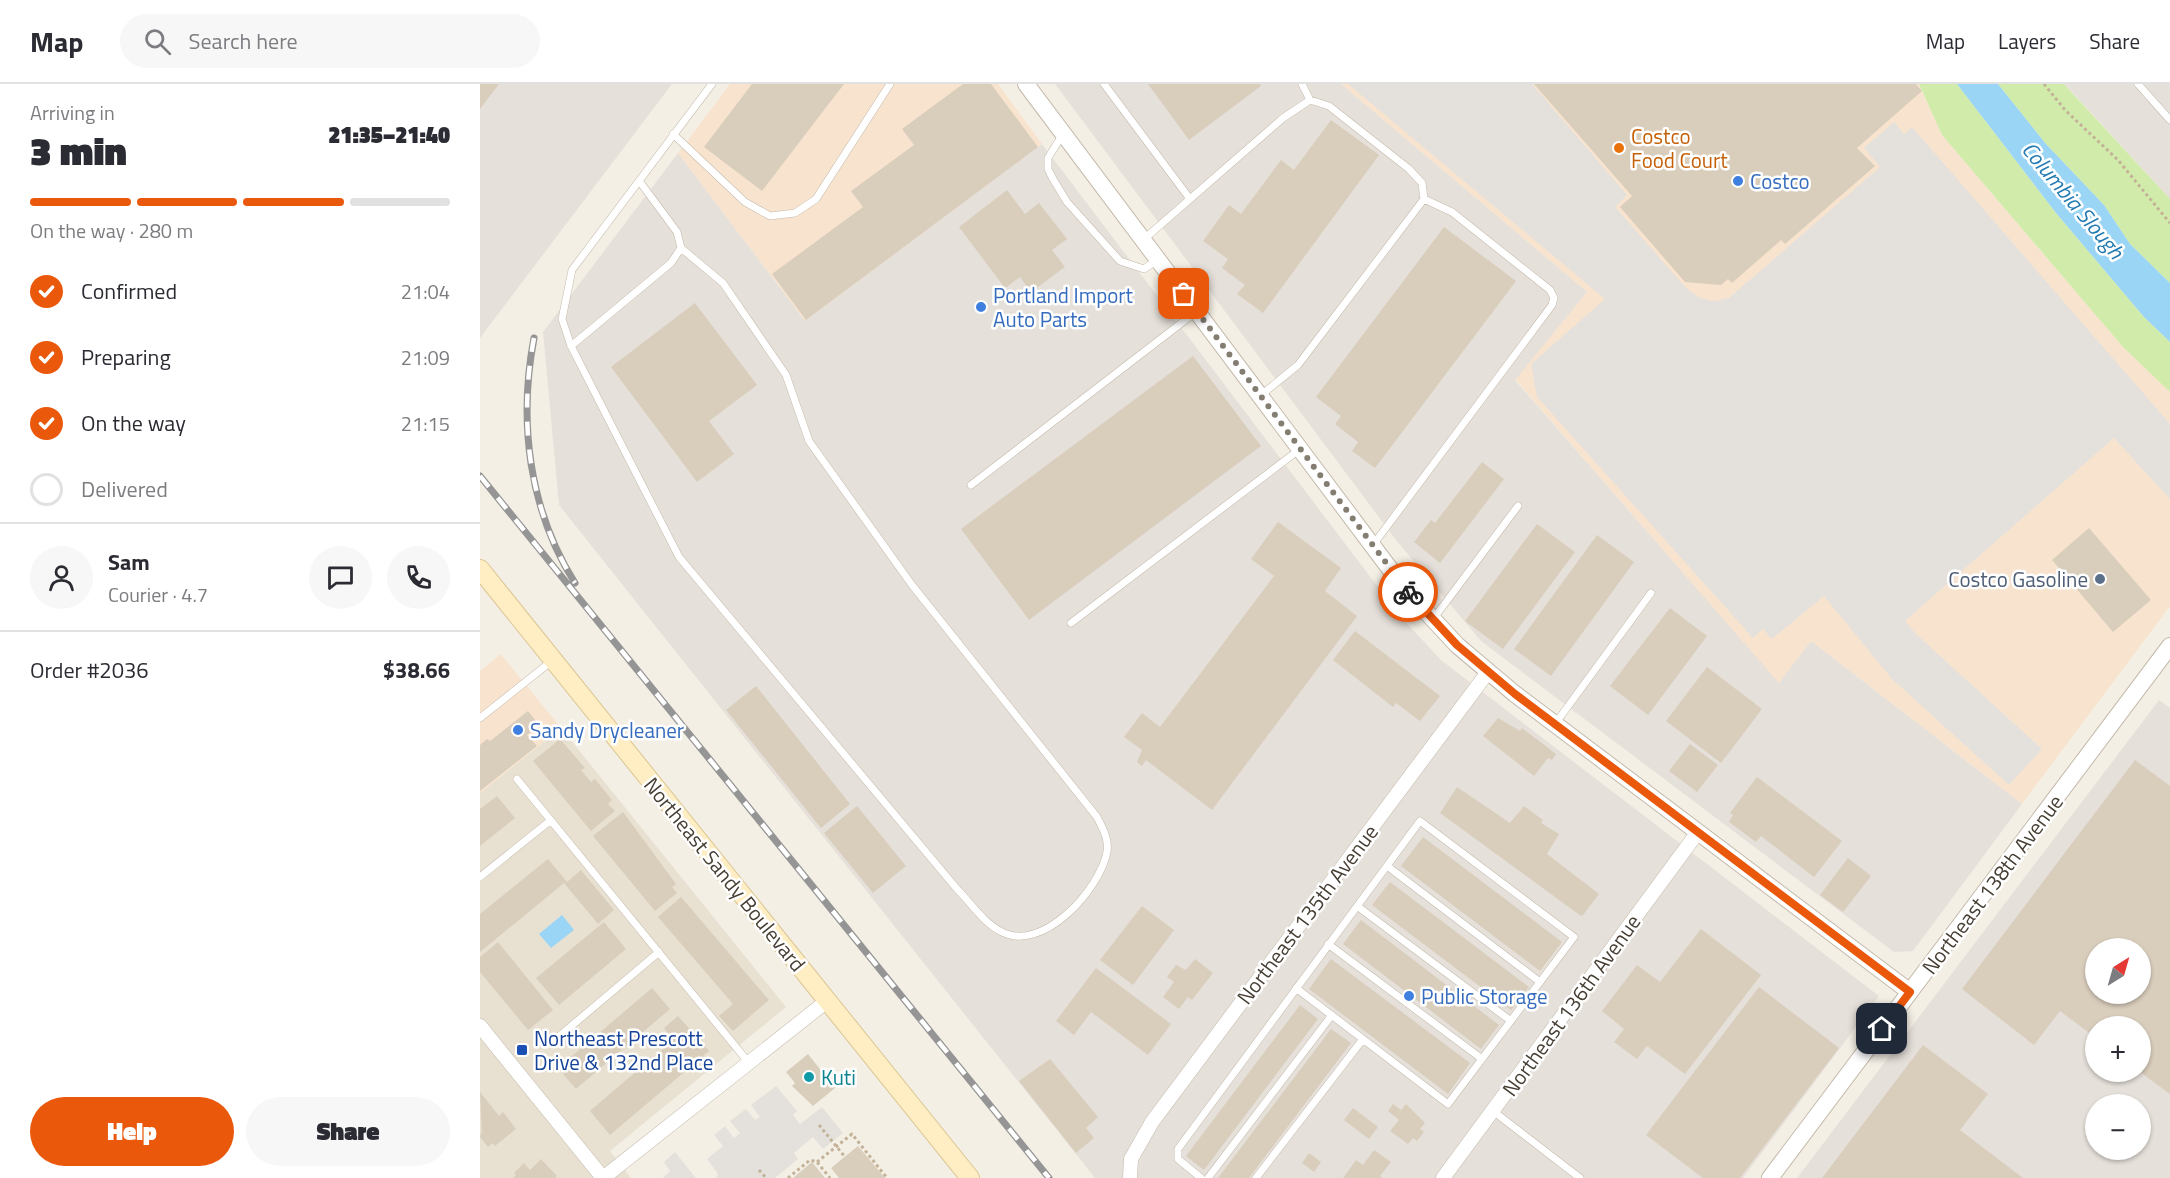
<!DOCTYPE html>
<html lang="en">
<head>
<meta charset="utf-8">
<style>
	body { margin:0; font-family:"Titillium Web",sans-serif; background:#f7f7f7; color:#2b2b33; height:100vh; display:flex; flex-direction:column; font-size:22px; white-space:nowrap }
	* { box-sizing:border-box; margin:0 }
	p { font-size:20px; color:#7c7c81 }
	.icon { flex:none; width:33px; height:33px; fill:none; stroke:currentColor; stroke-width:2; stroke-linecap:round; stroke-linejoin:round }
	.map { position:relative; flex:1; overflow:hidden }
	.drawer { display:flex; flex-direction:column; background:#fff; width:480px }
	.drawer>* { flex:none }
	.needle { width:39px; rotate:37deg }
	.fabs { position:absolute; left:1605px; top:854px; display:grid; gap:12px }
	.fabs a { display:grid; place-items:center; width:66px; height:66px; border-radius:50%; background:#fff; box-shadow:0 2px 4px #0004; font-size:30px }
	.pin { position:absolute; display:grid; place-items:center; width:51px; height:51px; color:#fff; margin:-26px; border-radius:12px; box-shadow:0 3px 9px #0006 }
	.courier { position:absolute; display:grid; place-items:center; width:60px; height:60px; margin:-30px; border:4px solid #ea580c; border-radius:50%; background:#fff; color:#222; box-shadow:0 2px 8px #0007 }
	.headline em { font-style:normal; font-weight:800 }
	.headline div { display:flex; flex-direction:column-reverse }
	.headline { display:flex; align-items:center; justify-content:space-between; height:102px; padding:0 30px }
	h1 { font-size:39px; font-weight:800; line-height:45px }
	.bar { display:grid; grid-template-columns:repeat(4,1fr); gap:9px 6px; align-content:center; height:72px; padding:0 30px }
	.bar i { height:8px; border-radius:4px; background:#e1e1e2 }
	.bar .selected { background:#ea580c }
	.bar p { grid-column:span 4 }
	.line { display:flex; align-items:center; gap:15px; padding:0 30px; border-top:2px solid #e1e1e2 }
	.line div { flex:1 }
	.round { display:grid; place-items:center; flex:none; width:63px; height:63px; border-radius:32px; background:#f7f7f7 }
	ol { padding:0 30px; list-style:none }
	li { display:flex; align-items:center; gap:18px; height:66px }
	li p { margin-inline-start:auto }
	li .icon { padding:6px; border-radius:50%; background:#ea580c; color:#fff; stroke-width:4 }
	li:last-child { color:#7c7c81 }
	li i { width:33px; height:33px; border:3px solid #e1e1e2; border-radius:50% }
	.button { display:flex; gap:12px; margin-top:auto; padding:12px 30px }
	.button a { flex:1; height:69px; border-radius:36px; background:#ea580c; color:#fff; font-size:24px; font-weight:800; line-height:69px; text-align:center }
	.button a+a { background:#f7f7f7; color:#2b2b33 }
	header { display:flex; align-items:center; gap:36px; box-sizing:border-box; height:84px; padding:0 30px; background:#fff; border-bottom:2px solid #e1e1e2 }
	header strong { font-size:28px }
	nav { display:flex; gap:33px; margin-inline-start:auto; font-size:21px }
	.search { width:420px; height:54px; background:#f7f7f7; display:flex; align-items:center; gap:15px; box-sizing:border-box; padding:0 21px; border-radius:33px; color:#7c7c81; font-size:22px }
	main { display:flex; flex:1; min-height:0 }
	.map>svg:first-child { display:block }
	.residential { fill:#e8e1d2 }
	.commercial { fill:#f8e4ce }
	.industrial { fill:#e6e0da; fill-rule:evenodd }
	.green { fill:#d1ecaa }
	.parking { fill:#e4e1dd }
	.water { fill:#9bd5f6 }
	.building { fill:#d9cdbc; fill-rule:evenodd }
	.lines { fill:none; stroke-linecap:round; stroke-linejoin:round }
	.service-casing { stroke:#c3b9aa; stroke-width:8 }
	.minor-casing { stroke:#c3b9aa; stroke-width:15 }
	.tertiary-casing { stroke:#c3b9aa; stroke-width:18 }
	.secondary-casing { stroke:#dbc592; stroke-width:20 }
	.path { stroke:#c3b297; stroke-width:3; stroke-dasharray:3 3; stroke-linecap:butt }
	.service { stroke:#fff; stroke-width:7 }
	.minor { stroke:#fff; stroke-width:14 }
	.tertiary { stroke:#fff; stroke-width:16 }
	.secondary { stroke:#ffeec4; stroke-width:18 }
	.rail-casing { stroke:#959595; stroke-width:7 }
	.rail { stroke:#fff; stroke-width:4.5; stroke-dasharray:14; stroke-linecap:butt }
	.done { stroke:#847d72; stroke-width:6; stroke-dasharray:0 10.8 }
	.route { stroke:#ea580c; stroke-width:8 }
	.food-dot { fill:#e8710a; stroke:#fff; stroke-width:2 }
	.shop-dot { fill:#3f7fe0; stroke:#fff; stroke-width:2 }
	.service-dot { fill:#5c6f8a; stroke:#fff; stroke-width:2 }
	.transit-dot { fill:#1a4fb4; stroke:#fff; stroke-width:2 }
	.culture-dot { fill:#0f9aa8; stroke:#fff; stroke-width:2 }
	.labels { text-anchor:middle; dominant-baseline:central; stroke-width:5; stroke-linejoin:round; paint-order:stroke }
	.food-label { font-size:21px; fill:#c56008; stroke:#fff; text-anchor:start }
	.shop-label { font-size:21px; fill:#366cbe; stroke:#fff; text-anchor:start }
	.service-label { font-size:21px; fill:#4e5e75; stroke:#fff; text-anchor:end }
	.street-label { font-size:21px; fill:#473f34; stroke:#fff }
	.transit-label { font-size:21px; fill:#164399; stroke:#fff; text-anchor:start }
	.culture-label { font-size:21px; fill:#0d838f; stroke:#fff; text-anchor:start }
	.water-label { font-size:22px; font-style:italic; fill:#237bb2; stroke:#fff }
</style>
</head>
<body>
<header>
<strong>Map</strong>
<div class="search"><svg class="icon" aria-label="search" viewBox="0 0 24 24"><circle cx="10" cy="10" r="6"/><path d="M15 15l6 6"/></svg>Search here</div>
<nav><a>Map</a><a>Layers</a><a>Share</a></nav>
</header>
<main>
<section class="drawer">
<div class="headline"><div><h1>3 min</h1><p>Arriving in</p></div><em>21:35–21:40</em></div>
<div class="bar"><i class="selected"></i><i class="selected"></i><i class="selected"></i><i></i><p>On the way · 280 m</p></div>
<ol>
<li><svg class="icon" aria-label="check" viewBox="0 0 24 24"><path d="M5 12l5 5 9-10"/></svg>Confirmed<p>21:04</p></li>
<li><svg class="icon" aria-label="check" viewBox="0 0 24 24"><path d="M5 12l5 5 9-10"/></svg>Preparing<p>21:09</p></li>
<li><svg class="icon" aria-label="check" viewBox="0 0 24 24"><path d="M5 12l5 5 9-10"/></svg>On the way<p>21:15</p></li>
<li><i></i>Delivered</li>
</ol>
<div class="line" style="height:108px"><a class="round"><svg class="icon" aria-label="person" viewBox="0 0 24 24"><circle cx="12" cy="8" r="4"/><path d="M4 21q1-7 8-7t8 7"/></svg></a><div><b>Sam</b><p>Courier · 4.7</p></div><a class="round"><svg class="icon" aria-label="chat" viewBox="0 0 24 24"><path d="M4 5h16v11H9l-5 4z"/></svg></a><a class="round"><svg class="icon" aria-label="phone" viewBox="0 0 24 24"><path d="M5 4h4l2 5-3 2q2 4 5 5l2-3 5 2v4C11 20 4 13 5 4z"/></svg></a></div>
<div class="line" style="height:78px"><div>Order #2036</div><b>$38.66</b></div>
<div class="button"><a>Help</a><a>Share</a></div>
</section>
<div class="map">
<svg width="1690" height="1094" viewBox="0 0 1690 1094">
	<rect width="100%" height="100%" fill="#f4efe5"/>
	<path class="residential" d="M81,644L306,923L130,1067L151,1094H0V709Z"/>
	<path class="commercial" d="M250,0H518L562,60L325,237L198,69Z
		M861,0H1439L1462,51L1643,263L1690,308V522L1542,720L1331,557L1299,600L1035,295L1107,208Z
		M21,570L81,644L0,709V587Z"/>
	<path class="industrial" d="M0,0H192L0,254Z
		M575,0H861L1107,208L1035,296L1299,599L1331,557L1542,720L1433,867L1414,868L1001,557L916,456Z
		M1584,0H1690V115L1594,10Z
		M562,60L920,532L961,576L1399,912L1263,1094H615L79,421L63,248L198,69L325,237Z
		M1679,616L1690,624V1094H1317ZM1616,864H1660V909H1616ZM1616,942H1660V987H1616ZM1616,1020H1660V1065H1616Z"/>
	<path class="green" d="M1439,0H1477L1576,129L1664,233L1690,258V308L1643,263L1462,51Z
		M1518,0H1584L1690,115V199L1650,160L1624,121L1566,60Z"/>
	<path class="parking" d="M868,0H1052L1147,111L1135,123L1207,205L1220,214L1234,217L1249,214L1400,83L1384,64L1414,38L1424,50L1432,43L1690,340V415L1634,354L1425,537L1436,550L1562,665L1529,701L1412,595L1344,512L1292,555L1283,545L1273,554L1057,313L1051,280L1125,215Z
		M296,1002L317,1027L313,1031L320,1040L342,1023L363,1049L343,1065L333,1053L314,1069L318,1075L295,1094H236L238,1090L227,1075L243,1062L234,1051L245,1042L254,1054L260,1049L250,1037L266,1025L275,1036L280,1033L271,1021Z
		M195,1068L216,1094H183L190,1087L184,1078Z"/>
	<path class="water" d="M1477,0H1518L1566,60L1624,121L1650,160L1690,199V258L1664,233L1576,129Z
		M82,831L94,846L71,864L59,850Z"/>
	<path class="building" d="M0,0H19L0,25Z
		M272,0H364L282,107L224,63Z
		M483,0H511L558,63L326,236L292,190L383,123L371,107L434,61L422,45Z
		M668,0H780L781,2L709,56Z
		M1054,0H1436L1442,7L1377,64L1395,82L1305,160L1301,156L1252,199L1248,195L1241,201L1205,198L1140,123L1152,112Z
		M851,36L899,71L783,229L757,210L765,201L742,184L748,175L723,157L749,121L761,130L801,76L814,86Z
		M527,106L545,130L559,119L587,155L572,166L585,183L551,208L540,193L525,204L479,143Z
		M964,143L1036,197L895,384L872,367L878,358L855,340L861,332L836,313Z
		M215,219L277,301L229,337L254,370L217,398L131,283Z
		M713,272L781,362L549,536L481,445Z
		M1002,378L1024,395L960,479L934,458L951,436L955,439Z
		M798,438L861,484L845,507L877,532L732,726L666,676L662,682L657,678L662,666L644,653L662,629L680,643L794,492L771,475Z
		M1057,440L1095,468L1023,565L985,537Z
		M1609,444L1671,516L1633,548L1572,476Z
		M1117,451L1154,478L1071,592L1034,565Z
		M1190,524L1227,552L1168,631L1130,602Z
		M875,547L960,612L940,637L916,619L913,623L853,576Z
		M1227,583L1282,625L1241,679L1186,637Z
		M276,602L370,720L341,744L246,626Z
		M48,627L59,641L47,651L57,662L0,707V661L7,655L10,657Z
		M1018,634L1040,647L1042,644L1076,670L1072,676L1068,674L1054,692L1003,652Z
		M80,655L105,684L101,686L111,698L115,695L132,716L128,720L135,727L111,747L53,677Z
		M1210,660L1238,681L1217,708L1189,687Z
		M1655,676L1690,702V1010L1660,988V942H1616V954L1580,927L1554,961L1482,905ZM1616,864H1660V909H1616Z
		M1277,693L1362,757L1334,793L1281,752L1276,758L1249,738L1253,731L1250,729Z
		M977,703L1030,739L1044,722L1063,736L1061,739L1079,750L1067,770L1119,810L1103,831L1101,832L960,729Z
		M17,712L35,734L0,762V725Z
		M377,722L426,782L393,809L344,749Z
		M143,728L196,800L192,803L197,809L175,827L113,752Z
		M943,753L1082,858L1060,887L921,782Z
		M1368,774L1391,792L1363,828L1340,811Z
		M68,775L87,798L101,786L134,826L118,840L84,799L0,868V830Z
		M910,798L1049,903L1031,926L892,821Z
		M201,813L289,916L253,947L239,932L253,920L178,833Z
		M662,822L694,846L653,901L620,876Z
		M881,836L1019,941L1001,965L863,860Z
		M124,838L146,865L79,921L56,894Z
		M1221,845L1281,891L1205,990L1167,962L1157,975L1134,958L1144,945L1122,927L1157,881L1180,898Z
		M18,858L73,926L48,946L0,888V873Z
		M715,875L733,889L712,916L708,913L699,925L683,913L694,898L687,893L696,881L706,886Z
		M851,875L990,979L968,1010L829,905Z
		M616,884L691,940L668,971L611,928L594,951L576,937Z
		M1279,903L1359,964L1260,1094H1223L1166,1051Z
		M172,904L190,925L96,1005L78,984Z
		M820,921L838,935L724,1086L706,1072Z
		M198,932L229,967L130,1051L110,1027L193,956L184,944Z
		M851,945L871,959L769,1094H738Z
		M1443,961L1508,1010L1480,1046L1543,1094H1342Z
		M328,970L355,1004L333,1022L312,1002L315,999L306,988Z
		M570,975L618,1033L606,1044L614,1054L596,1069L539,997Z
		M0,1008L19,1032L23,1028L36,1045L15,1062L13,1059L8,1063L0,1053L2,1047Z
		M913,1020L921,1026L926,1020L945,1039L940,1045L944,1048L937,1057L933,1054L928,1060L910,1047L919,1036L908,1027Z
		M873,1024L898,1043L889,1055L864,1036Z
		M378,1062L405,1094H359L351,1084Z
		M894,1066L911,1078L900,1092L902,1094H863L876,1076L883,1081Z
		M829,1069L841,1078L834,1088L822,1079Z
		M61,1075L77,1092L75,1094H33L36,1091L34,1089L44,1079L50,1086Z
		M332,1078L345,1094H313Z"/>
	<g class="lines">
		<defs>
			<path id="service" d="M624,0L710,115
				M822,0L830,16
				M1658,0L1690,36
				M193,50L265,118L290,132L315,129L336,115L410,0
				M583,50L568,74V85L573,95L587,118L640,177L664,185L677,176
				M663,156L803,34L830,16L849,22L929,85L942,99L944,115
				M201,164L243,199L306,291L329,357L432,501L617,733C623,745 629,755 627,768C620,805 562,871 520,847C503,838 490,818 477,805L199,473L91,262L82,235L92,186L232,0
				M91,262L191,179L201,164L197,148L160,98
				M780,312L818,281L944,115L972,128L1070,206L1074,214L1072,221L893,461
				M491,401L717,227
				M954,534L1038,422
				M591,539L820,365
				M0,634L73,576
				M1075,640L1171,509
				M37,695L269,979
				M907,782L1060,898
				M0,793L71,736
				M877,822L1031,937
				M848,860L1002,975
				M70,960L179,868
				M1013,1027L1100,1094
				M721,1094L698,1075V1065L940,737L1094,853L968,1020L816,904
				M728,1094L852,931
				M776,1094L883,955"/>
			<path id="minor" d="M0,942L123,1094
				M123,1094L347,917
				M650,1094L651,1075L672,1038L1008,588
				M963,1094L1218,748"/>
			<path id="tertiary" d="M546,0L925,505L977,561L1035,610L1430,908
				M1290,1094L1690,562"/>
			<path id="secondary" d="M0,485L490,1094"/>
		</defs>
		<use href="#service" class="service-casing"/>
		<use href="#minor" class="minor-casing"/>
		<use href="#tertiary" class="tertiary-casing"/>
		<use href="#secondary" class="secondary-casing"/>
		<path class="path" d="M1564,0L1585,26L1638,76L1690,139
			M339,1041L365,1073
			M337,1078L372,1050L407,1094
			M279,1086L286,1094
			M308,1094L330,1076L337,1078L350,1094"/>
		<use href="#service" class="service"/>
		<use href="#minor" class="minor"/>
		<use href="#tertiary" class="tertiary"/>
		<use href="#secondary" class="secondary"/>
		<defs>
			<path id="rail" d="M54,254C38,338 49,426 95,499
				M0,392L569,1094"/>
		</defs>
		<use href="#rail" class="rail-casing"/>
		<use href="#rail" class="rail"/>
	</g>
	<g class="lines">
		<path class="done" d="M704,210L928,508"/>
		<path class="route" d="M928,508L977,561L1035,610L1430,908L1402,945"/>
	</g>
	<circle class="food-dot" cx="1139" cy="64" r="6"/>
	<g class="shop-dot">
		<circle cx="1258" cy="97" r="6"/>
		<circle cx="501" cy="223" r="6"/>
		<circle cx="38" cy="646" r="6"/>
		<circle cx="929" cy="912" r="6"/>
	</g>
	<circle class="service-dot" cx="1620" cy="495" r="6"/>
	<rect class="transit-dot" x="36" y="960" width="12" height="12" rx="3"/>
	<circle class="culture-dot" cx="329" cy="993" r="6"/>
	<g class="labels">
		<g class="food-label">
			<text x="1151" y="52">Costco<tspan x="1151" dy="24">Food Court</tspan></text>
		</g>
		<g class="shop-label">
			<text x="1270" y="97">Costco</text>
			<text x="513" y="211">Portland Import<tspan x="513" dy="24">Auto Parts</tspan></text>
			<text x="50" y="646">Sandy Drycleaner</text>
			<text x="941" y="912">Public Storage</text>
		</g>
		<g class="service-label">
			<text x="1608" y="495">Costco Gasoline</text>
		</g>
		<g class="street-label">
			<text transform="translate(245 790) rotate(51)">Northeast Sandy Boulevard</text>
			<text transform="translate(1512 800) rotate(-53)">Northeast 138th Avenue</text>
			<text transform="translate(827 830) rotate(-53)">Northeast 135th Avenue</text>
			<text transform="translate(1091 921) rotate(-54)">Northeast 136th Avenue</text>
		</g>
		<g class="transit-label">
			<text x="54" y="954">Northeast Prescott<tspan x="54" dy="24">Drive &amp; 132nd Place</tspan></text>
		</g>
		<g class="culture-label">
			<text x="341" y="993">Kuti</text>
		</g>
		<g class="water-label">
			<text transform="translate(1593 116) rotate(50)">Columbia Slough</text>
		</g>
	</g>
</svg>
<div class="fabs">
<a><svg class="needle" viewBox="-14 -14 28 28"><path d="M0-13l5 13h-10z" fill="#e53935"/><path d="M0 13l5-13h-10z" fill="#7c7c81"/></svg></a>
<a>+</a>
<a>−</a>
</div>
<div class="pin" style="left:704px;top:210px;background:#ea580c"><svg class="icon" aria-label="bag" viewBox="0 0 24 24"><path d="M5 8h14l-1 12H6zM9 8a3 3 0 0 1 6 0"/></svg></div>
<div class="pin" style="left:1402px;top:945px;background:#1f2937"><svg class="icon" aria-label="home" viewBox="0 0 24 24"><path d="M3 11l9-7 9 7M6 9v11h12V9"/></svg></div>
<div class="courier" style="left:928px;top:508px"><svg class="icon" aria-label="bike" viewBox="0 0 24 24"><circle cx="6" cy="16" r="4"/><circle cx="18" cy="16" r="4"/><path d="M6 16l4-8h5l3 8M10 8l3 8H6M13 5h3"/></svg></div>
</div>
</main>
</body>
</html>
